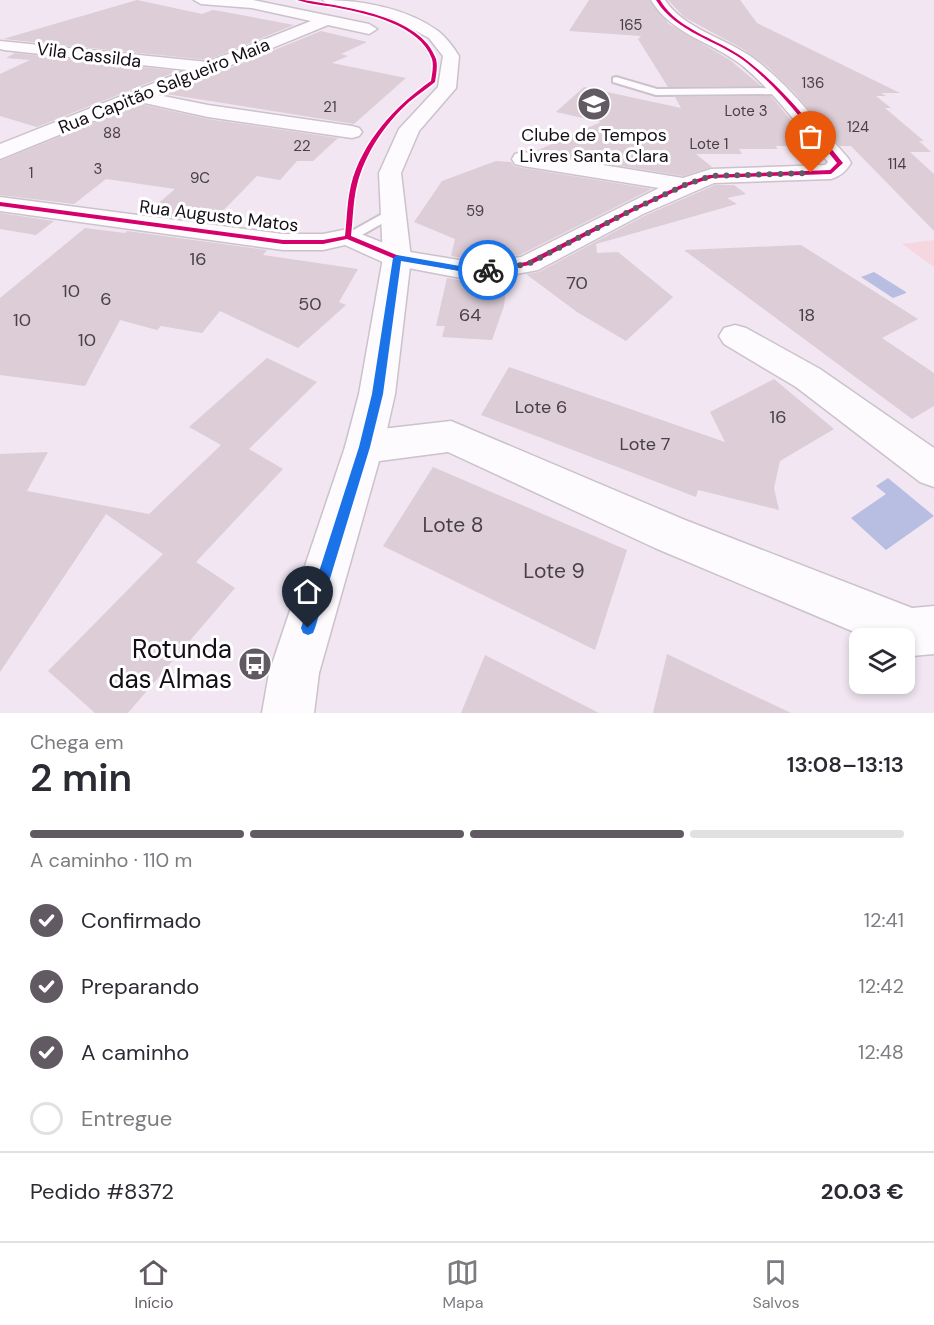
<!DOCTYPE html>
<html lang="pt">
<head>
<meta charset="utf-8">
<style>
	body { margin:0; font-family:"DM Sans",sans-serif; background:#f7f7f7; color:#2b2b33; height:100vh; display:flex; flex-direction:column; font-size:22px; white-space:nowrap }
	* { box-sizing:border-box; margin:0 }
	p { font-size:20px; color:#7c7c81 }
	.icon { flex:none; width:33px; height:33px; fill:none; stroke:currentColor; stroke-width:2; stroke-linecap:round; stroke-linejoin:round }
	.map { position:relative; height:713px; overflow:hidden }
	.details { display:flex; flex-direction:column; background:#fff; flex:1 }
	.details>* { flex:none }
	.fabs { position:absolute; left:849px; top:628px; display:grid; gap:12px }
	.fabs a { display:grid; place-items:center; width:66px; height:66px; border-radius:12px; background:#fff; box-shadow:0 3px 9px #0003; font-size:30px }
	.pin { position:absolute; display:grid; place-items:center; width:51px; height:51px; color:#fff; margin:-62px -26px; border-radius:50% 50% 50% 0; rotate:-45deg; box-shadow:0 0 6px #0007 }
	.pin .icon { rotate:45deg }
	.courier { position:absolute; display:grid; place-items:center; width:60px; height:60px; margin:-30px; border:4px solid #1a73e8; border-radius:50%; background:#fff; color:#222; box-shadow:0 2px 8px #0007 }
	.head em { font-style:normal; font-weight:600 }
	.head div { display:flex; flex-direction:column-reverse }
	.head { display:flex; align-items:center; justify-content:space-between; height:102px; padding:0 30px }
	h1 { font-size:39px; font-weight:600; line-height:45px }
	.bar { display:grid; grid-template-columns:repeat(4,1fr); gap:9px 6px; align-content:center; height:72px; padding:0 30px }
	.bar i { height:8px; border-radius:4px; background:#e1e1e2 }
	.bar .on { background:#625a63 }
	.bar p { grid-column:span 4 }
	.line { display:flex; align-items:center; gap:15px; padding:0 30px; border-top:2px solid #e1e1e2 }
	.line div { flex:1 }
	ol { padding:0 30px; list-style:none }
	li { display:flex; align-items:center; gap:18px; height:66px }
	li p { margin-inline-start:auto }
	li .icon { padding:6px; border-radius:50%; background:#625a63; color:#fff; stroke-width:4 }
	li:last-child { color:#7c7c81 }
	li i { width:33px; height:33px; border:3px solid #e1e1e2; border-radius:50% }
	.tabs { display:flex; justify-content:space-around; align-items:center; height:84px; border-top:2px solid #e1e1e2; background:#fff; font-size:16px; color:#7c7c81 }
	.tabs a { display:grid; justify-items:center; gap:3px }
	.tabs .on { color:#625a63 }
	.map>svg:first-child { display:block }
	.green { fill:#f6d7df }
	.water { fill:#b8bde2 }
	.building { fill:#dccdd7 }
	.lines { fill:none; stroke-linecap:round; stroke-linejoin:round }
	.service-casing { stroke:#cbc2cc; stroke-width:4 }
	.minor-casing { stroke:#cbc2cc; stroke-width:3 }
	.tertiary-casing { stroke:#cbc2cc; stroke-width:3 }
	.service { fill:#fdfbfd; fill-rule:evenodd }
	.minor { fill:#fdfbfd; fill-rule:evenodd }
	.tertiary { fill:#fdfbfd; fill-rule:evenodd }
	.cycleway-casing { stroke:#fff; stroke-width:3 }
	.cycleway { fill:#d6006c; fill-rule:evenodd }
	.route { fill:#1a73e8 }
	.done { stroke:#625a63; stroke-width:6; stroke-dasharray:0 10.8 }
	.labels { text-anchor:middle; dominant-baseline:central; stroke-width:6; stroke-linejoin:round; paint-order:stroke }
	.far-number-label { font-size:15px; fill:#483f47 }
	.far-street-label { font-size:18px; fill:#150e16; stroke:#fff }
	.far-poi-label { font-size:18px; fill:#150e16; stroke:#fff }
	.number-label { font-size:18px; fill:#483f47 }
	.near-number-label { font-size:21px; fill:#483f47 }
	.near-poi-label { font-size:26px; fill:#150e16; stroke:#fff; text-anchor:end }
</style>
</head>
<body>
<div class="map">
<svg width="934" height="713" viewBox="0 0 934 713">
	<rect width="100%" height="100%" fill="#f1e6f2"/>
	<path class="green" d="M934,240V267L902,244Z"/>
	<path class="water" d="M874,272L906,292V293L893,298L861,277Z
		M888,478L934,516L886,550L851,518L886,494L876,486Z"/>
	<path class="building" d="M137,0L202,14L213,10L225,12L294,25L208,60L3,39Z
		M589,0H649L669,24L730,60L761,86L668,87L638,39L641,36L569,31Z
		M668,0H740L757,23L900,93H881L886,96H876L891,108H885L924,141H919L931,152H910L934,174V231L851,146H840L793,91L768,67L743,49L684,17Z
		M321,31L367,42L341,54L348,56L332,63L406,78L354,124L166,94Z
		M15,53L178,71L37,127L0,116V74L30,60L6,58Z
		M584,87L681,108L675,97L771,96L812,146H775L778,149H739L742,154H696L712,167L683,176L534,152L601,122L556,112Z
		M140,104L208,119L338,138L313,161H297L280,180L257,176L212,222L146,214L175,189L106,179L74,204L0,195V161Z
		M496,161L511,162L514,166L523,168L652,189L520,255L477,261L451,256L455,239L414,222L442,181Z
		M715,185H734L746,194L727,198L737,204L596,244L597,253L618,252L673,297L626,341L577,312L526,274L539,272L644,216Z
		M0,213L54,221L36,235L0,229Z
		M85,228L125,233L127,231L267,250L263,255L358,269L339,302L346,305L298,348L220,311L202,333L161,326L157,330L120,320L85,386L0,375V298Z
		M801,245L918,319L882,338L934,373V406L912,419L684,250Z
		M447,278L477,283L507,278L504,306L492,340L442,337L445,326H436Z
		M267,358L317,382L249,449L283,469L196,562L235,588L128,713H95L48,671L163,554L106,514L0,672V454L48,452L27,491L149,514L221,445L189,427Z
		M509,367L725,442L710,412L774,379L834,429L780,461L774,488L779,510L698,490L696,497L481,415Z
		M433,467L627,550L595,650L383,546Z
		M667,654L740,689L791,713H653Z
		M485,655L599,713H461Z"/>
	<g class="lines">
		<defs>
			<path id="service" d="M616,77L657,89L778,88L783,91L778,94L656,95L613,82V78Z
				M393,208L399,212L397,215L353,240L348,241L341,237Z"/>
			<path id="minor" d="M194,0H253L369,24L377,29L369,34L328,25L158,95L208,105L352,126L359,128L362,132L359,136L352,138L208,117L140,102L0,159V144L187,70L4,50L0,49V41L208,62L311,21L252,8L201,4Z
				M651,0H665C684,29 725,38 753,58C790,85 818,124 848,158L851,163C846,171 841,176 831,179L714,183L643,214L538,270L477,281L387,264L345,245L323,250H283L0,211V197L283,234H323L348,229L404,251L477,263L521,257L659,188L523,166L515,164L512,159L515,154L523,152L683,178L711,169L825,165L828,162C801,129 776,94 743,66C713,42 672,35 651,0Z
				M735,325L746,328L820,369L934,448V487L920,482L796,387L724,344L719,336L724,328Z
				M451,421L685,520L912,608L934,606V654L912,656L904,653V639H871L655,548L448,452L364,463L351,458L345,447L351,436L364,431Z"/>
			<path id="tertiary" d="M323,0C362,0 406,8 438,31C446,37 454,48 459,56L456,88L419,131L401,173L411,258L395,394L383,447L319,673L314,713H262L269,673L345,447L359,394L383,258L379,173L399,129L438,87L443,56L429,38L391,18L325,3Z"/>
		</defs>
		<use href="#service" class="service-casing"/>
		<use href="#minor" class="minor-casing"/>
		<use href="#tertiary" class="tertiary-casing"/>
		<use href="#service" class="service"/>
		<use href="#minor" class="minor"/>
		<use href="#tertiary" class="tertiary"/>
		<defs>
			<path id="cycleway" d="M297,0H304C343,7 421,15 436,59C438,66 436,75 435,82C427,89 417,95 409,102C385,124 365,153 357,185C353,201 353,219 351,236L399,256L477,270L526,262L632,208L683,184L709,175L830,170L837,163C809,129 782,91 747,63C718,40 676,33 656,0H660C679,32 721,39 749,62C785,90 814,128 843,163L831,174L712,178L687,186L636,210L530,265L477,274L395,259L347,239L323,244H283L0,206V202L283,240H323L345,236C347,219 347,202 351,185C362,142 395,106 431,81C432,74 434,66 432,59C420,24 365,13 334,7C322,5 309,4 297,0Z"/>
		</defs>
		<use href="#cycleway" class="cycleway-casing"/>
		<use href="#cycleway" class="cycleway"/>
	</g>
	<path class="route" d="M397,255L477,269L488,267L492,270L477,274L401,261L383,394L370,447L315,628L313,633L308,635L303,633L301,628L359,447L372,394L393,258Z"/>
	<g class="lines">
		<path class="done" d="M488,270L528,264L634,209L685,185L711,176L811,173"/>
	</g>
	<defs>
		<symbol id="school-disc" viewBox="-11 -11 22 22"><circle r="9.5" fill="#625a63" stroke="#fff"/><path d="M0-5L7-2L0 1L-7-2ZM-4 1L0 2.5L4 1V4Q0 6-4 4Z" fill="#fff"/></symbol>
		<symbol id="bus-disc" viewBox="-11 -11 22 22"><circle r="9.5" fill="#625a63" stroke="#fff"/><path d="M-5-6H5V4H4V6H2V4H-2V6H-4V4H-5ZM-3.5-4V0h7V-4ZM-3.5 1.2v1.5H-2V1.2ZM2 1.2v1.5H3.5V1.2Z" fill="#fff"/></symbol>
	</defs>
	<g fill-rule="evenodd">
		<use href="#school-disc" x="575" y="85" width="38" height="38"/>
		<use href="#bus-disc" x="236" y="645" width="38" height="38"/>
	</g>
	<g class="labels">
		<g class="far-number-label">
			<text x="631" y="25">165</text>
			<text x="813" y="83">136</text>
			<text x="330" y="107">21</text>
			<text x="746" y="111">Lote 3</text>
			<text x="858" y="127">124</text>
			<text x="112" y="133">88</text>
			<text x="709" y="144">Lote 1</text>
			<text x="302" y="146">22</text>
			<text x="897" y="164">114</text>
			<text x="98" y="169">3</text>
			<text x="31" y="173">1</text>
			<text x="200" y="178">9C</text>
			<text x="475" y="211">59</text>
		</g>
		<g class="far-street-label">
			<text transform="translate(89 55) rotate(7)">Vila Cassilda</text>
			<text transform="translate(164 86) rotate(-22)">Rua Capitão Salgueiro Maia</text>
			<text transform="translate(219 216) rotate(7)">Rua Augusto Matos</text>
		</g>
		<g class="far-poi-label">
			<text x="594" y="135">Clube de Tempos<tspan x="594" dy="21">Livres Santa Clara</tspan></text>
		</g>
		<g class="number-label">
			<text x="198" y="259">16</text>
			<text x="577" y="283">70</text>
			<text x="71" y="291">10</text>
			<text x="106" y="299">6</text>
			<text x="310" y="304">50</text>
			<text x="470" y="315">64</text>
			<text x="807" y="315">18</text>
			<text x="22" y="320">10</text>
			<text x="87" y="340">10</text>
			<text x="541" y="407">Lote 6</text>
			<text x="778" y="417">16</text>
			<text x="645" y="444">Lote 7</text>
		</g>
		<g class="near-number-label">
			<text x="453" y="525">Lote 8</text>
			<text x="554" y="571">Lote 9</text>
		</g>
		<g class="near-poi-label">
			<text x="232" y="649">Rotunda<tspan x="232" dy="30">das Almas</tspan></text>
		</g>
	</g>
</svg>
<div class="fabs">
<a><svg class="icon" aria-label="layers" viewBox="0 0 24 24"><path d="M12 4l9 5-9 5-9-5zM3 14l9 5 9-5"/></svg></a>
</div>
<div class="pin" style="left:811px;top:173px;background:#ea580c"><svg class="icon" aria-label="bag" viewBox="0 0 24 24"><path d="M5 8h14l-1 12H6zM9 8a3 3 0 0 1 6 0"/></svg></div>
<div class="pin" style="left:308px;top:628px;background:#1f2937"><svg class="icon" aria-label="home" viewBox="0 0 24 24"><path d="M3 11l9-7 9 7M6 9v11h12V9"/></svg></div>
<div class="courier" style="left:488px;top:270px"><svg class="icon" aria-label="bike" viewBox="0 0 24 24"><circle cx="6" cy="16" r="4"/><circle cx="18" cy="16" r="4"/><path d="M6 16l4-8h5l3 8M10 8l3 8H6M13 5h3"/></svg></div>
</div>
<section class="details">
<div class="head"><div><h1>2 min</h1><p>Chega em</p></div><em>13:08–13:13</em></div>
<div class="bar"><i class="on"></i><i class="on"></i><i class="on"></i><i></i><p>A caminho · 110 m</p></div>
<ol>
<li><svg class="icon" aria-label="check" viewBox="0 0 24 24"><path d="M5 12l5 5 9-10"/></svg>Confirmado<p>12:41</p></li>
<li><svg class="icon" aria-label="check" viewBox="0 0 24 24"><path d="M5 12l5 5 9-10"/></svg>Preparando<p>12:42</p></li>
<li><svg class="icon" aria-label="check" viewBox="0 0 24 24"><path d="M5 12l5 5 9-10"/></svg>A caminho<p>12:48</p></li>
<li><i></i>Entregue</li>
</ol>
<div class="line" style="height:78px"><div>Pedido #8372</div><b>20.03 €</b></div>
</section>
<nav class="tabs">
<a class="on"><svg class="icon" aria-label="home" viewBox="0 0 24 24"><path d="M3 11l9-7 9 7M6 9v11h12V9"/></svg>Início</a>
<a><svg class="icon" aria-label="map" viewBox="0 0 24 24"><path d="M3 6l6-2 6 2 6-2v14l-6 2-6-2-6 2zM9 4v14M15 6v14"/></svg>Mapa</a>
<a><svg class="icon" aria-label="saved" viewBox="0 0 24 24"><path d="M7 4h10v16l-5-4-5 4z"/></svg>Salvos</a>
</nav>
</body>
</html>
